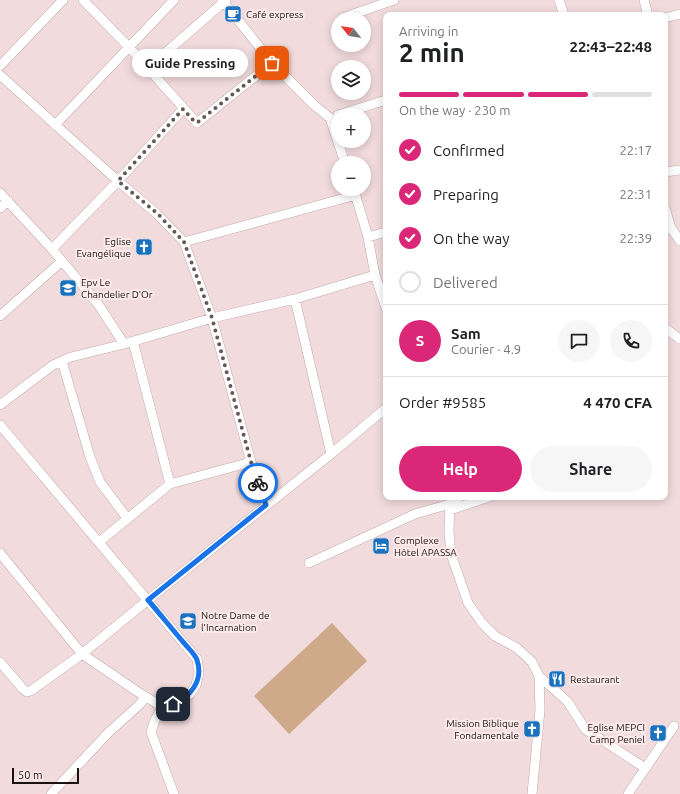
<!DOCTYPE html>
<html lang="en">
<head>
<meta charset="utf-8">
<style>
	body { margin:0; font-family:Ubuntu,sans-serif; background:#f6f6f6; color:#202124; height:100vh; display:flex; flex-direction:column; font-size:15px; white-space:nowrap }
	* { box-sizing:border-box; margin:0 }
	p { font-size:13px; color:#757577 }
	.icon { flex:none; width:22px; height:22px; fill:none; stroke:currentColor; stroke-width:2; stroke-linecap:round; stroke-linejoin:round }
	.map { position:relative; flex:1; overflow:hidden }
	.sheet { position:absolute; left:383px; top:12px; width:285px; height:488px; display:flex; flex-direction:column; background:#fff; border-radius:8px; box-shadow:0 2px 10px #0003 }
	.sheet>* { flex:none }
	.needle { width:26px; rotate:300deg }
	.tools { position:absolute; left:331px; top:12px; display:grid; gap:8px }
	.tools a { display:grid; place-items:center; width:40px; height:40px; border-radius:50%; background:#fff; box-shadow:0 2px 10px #0003; font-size:20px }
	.scale { position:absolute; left:12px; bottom:10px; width:67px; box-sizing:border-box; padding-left:4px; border:2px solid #1a1213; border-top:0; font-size:11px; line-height:14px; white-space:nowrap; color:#1a1213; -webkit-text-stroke:3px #fce9ea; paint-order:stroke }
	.pin { position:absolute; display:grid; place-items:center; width:34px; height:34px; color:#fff; margin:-17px; border-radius:8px; box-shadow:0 2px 6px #0006 }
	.courier { position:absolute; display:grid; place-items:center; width:40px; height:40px; margin:-20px; border:3px solid #1a73e8; border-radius:50%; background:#fff; color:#222; box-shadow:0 1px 5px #0007 }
	.bubble { position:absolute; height:28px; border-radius:14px; background:#fff; box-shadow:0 2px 10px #0003; font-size:13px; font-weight:700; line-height:28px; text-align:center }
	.head em { font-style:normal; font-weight:700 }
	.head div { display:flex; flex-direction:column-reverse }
	.head { display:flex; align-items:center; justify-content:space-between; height:68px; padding:0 16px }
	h1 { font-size:26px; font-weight:700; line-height:30px }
	.bar { display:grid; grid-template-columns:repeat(4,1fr); gap:6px 4px; align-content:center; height:48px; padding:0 16px }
	.bar i { height:5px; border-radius:3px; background:#e0e0e0 }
	.bar .current { background:#db2777 }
	.bar p { grid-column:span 4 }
	.line { display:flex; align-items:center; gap:10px; padding:0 16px; border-top:1px solid #e0e0e0 }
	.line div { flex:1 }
	.round { display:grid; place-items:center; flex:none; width:42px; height:42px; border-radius:21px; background:#f6f6f6 }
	ol { padding:0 16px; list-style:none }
	li { display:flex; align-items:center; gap:12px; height:44px }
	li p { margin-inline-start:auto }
	li .icon { padding:4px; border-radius:50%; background:#db2777; color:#fff; stroke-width:4 }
	li:last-child { color:#757577 }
	li i { width:22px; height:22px; border:2px solid #e0e0e0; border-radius:50% }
	.button { display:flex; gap:8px; margin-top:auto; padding:8px 16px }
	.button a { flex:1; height:46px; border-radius:24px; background:#db2777; color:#fff; font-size:16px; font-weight:700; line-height:46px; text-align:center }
	.button a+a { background:#f6f6f6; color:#202124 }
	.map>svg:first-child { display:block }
	.green { fill:#cea98a }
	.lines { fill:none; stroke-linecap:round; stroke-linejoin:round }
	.street-casing { stroke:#c0aaab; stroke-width:10 }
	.street { stroke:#fff; stroke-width:9 }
	.done { stroke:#665859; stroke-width:4; stroke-dasharray:0 7.2 }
	.route { stroke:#1a73e8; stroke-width:5 }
	.labels { text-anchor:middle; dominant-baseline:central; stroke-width:4; stroke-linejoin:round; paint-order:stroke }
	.poi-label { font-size:10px; fill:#1a1213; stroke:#fce9ea; text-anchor:start }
</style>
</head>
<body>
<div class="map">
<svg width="680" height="794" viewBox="0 0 680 794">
	<rect width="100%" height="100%" fill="#f2dbdc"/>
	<path class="green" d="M332,623L367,661L289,734L254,696Z"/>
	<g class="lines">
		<defs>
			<path id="street" d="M83,0L129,47L197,123L272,63
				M222,0L272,63L314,105L330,118L345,163
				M559,0L564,15
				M644,0L648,15
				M342,18L394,0
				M665,18L680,14
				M0,66L63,0
				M148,68L226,0
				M0,75L118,181L157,214L184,242
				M338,115L386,100
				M55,125L174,0
				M665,172L680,170
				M354,190L368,237L375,275L386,308
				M0,193L52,249L98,304L124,344
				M0,208L8,201
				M665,208L671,228L665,229
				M671,228L680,241
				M368,237L386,232
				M52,249L118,181L183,109
				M295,299L331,454
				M0,316L62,261
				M665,328L680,339
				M133,341L170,484
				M62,361L90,457L100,482L127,518
				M0,405L53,365L71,357L124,344L212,318L295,299L375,275
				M0,425L197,659L199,673L196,685L190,694L181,701L173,704L163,706L156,703L138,692L82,654L0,553
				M450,504L449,532L451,554L468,603L482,623L495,636L517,648L532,662L539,676L568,702L585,729L645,768
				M266,505L251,462L212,318L184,242L356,195
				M450,510L489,497
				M99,542L170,484L251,462
				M309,563L415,514L450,504L458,500L459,497
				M0,662L23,689L27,692L32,690L82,654L148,600L331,454L386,408
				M163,706L155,720L151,732L174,794
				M51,794L107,734L139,705L146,697
				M532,794L540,710L539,676
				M628,794L674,726"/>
		</defs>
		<use href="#street" class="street-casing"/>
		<use href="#street" class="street"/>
	</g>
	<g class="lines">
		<path class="done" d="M258,483L251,462L212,318L184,242L158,214L118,181L183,109L195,122H198L272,63"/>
		<path class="route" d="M173,704C190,697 204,681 197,660C195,654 188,648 184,643C172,629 160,614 148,600L266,505L258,483"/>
	</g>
	<defs>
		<symbol id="cafe-square" viewBox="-11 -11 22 22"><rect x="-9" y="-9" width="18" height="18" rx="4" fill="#1a72bf" stroke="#fce9ea"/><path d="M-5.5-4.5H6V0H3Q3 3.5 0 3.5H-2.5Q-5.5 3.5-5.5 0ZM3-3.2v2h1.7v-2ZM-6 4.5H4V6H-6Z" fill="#fff"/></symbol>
		<symbol id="church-square" viewBox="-11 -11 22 22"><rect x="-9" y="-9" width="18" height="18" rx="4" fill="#1a72bf" stroke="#fce9ea"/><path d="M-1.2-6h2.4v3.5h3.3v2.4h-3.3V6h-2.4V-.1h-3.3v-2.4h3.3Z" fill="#fff"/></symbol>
		<symbol id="school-square" viewBox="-11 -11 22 22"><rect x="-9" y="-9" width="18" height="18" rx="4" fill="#1a72bf" stroke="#fce9ea"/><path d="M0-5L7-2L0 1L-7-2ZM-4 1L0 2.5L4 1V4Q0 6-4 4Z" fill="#fff"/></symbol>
		<symbol id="hotel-square" viewBox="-11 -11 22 22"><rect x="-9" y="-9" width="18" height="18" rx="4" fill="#1a72bf" stroke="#fce9ea"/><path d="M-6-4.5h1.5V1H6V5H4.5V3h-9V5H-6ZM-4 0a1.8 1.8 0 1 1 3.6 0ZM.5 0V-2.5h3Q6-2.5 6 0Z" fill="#fff"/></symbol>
		<symbol id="restaurant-square" viewBox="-11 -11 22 22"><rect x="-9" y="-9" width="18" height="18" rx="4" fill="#1a72bf" stroke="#fce9ea"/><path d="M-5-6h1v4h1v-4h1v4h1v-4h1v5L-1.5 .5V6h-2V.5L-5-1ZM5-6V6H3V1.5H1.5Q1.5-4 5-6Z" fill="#fff"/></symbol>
	</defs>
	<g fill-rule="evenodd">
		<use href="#cafe-square" x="223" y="4" width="20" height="20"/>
		<use href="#church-square" x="134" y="237" width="20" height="20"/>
		<use href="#school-square" x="58" y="278" width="20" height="20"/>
		<use href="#hotel-square" x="371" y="536" width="20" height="20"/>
		<use href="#school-square" x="178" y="611" width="20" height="20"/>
		<use href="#restaurant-square" x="547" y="669" width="20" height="20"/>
		<use href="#church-square" x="522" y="719" width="20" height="20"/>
		<use href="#church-square" x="648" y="723" width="20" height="20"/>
	</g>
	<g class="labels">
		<g class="poi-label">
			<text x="246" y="14">Café express</text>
			<text x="131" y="241" text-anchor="end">Eglise<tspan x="131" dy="12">Evangélique</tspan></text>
			<text x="81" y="282">Epv Le<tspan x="81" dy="12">Chandelier D'Or</tspan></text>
			<text x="394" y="540">Complexe<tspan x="394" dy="12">Hôtel APASSA</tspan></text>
			<text x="201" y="615">Notre Dame de<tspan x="201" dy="12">l’Incarnation</tspan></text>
			<text x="570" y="679">Restaurant</text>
			<text x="519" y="723" text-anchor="end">Mission Biblique<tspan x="519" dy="12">Fondamentale</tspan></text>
			<text x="645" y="727" text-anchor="end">Eglise MEPCI<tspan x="645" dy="12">Camp Peniel</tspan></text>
		</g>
	</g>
</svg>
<div class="tools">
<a><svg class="needle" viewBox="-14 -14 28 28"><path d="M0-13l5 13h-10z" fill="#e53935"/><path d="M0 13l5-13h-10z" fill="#757577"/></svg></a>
<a><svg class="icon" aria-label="layers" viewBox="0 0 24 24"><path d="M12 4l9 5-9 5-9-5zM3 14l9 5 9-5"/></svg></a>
<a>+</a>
<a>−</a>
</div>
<div class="scale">50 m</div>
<div class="pin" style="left:272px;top:63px;background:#ea580c"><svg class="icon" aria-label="bag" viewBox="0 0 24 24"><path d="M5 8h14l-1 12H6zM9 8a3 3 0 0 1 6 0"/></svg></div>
<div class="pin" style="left:173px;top:704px;background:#1f2937"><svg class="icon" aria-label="home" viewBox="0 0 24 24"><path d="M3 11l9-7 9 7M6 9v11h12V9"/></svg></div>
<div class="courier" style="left:258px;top:483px"><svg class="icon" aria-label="bike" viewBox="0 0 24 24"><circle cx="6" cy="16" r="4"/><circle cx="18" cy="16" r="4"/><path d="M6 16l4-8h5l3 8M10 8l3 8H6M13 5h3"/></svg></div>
<div class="bubble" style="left:132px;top:49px;width:116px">Guide Pressing</div>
<section class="sheet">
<div class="head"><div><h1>2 min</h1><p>Arriving in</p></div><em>22:43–22:48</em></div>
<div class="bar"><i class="current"></i><i class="current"></i><i class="current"></i><i></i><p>On the way · 230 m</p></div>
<ol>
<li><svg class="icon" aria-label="check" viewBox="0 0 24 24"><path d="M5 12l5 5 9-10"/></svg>Confirmed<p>22:17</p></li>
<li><svg class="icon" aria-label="check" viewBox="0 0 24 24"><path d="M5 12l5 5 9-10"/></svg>Preparing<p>22:31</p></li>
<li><svg class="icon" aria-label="check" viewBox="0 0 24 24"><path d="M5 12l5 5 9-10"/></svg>On the way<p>22:39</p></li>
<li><i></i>Delivered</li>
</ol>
<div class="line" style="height:72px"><b class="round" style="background:#db2777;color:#fff">S</b><div><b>Sam</b><p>Courier · 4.9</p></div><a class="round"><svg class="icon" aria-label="chat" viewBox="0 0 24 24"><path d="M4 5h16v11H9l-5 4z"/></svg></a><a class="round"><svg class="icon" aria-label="phone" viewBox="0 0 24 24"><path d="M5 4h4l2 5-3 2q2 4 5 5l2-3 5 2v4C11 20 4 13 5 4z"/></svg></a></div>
<div class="line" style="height:52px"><div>Order #9585</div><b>4 470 CFA</b></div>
<div class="button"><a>Help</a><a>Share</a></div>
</section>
</div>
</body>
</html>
